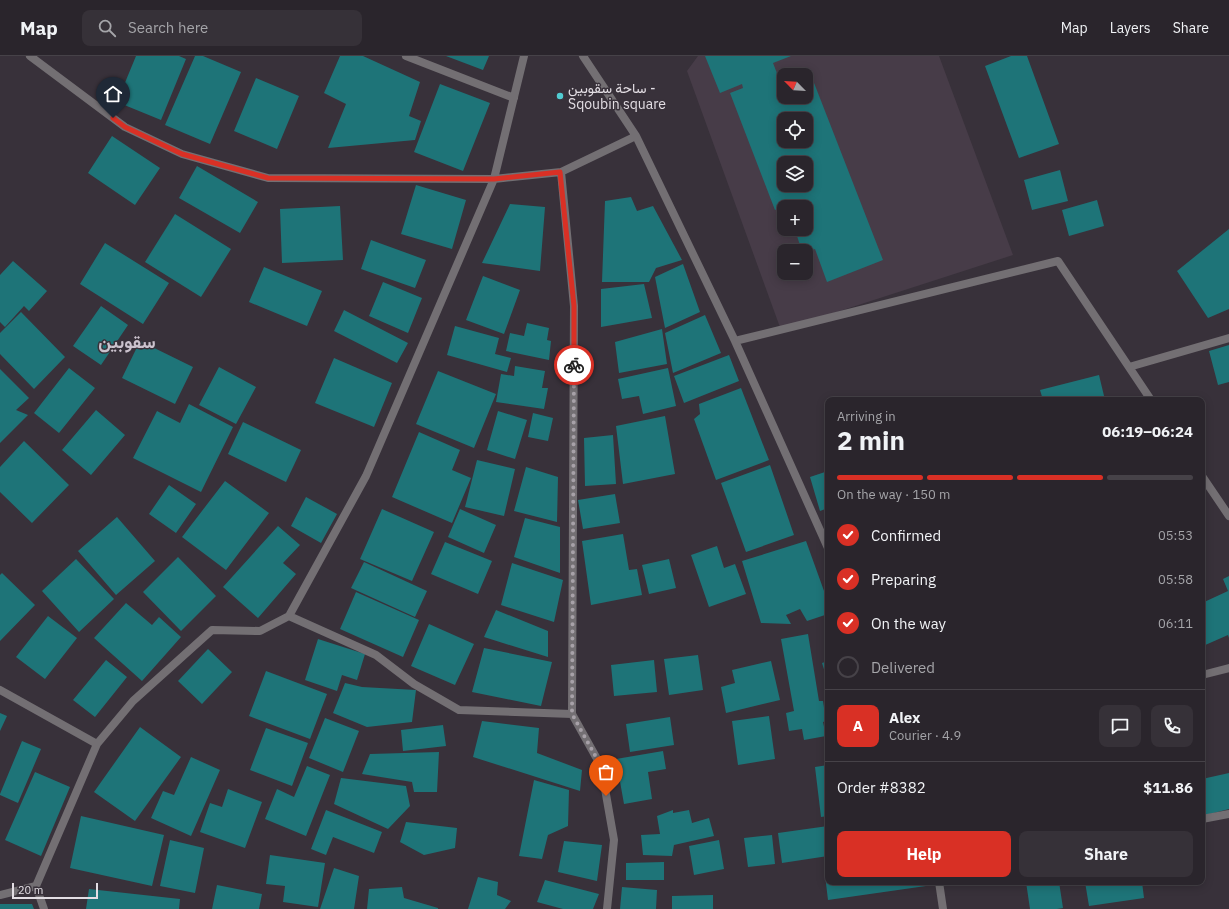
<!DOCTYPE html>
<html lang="en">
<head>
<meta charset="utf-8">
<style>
	body { margin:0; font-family:"IBM Plex Sans",Vazirmatn,sans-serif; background:#363138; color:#f1f3f6; height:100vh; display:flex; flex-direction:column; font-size:15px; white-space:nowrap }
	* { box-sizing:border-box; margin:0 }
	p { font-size:13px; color:#a5a5a9 }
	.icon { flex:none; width:22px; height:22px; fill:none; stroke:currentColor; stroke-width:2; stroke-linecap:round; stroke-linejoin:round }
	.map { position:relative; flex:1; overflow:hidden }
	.sheet { position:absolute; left:825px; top:341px; width:380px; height:488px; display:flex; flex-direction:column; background:#2a252c; border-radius:8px; box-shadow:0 2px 10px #0003,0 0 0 1px #464248 }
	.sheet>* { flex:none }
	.needle { width:26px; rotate:294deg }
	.buttons { position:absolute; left:777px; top:12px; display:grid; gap:8px }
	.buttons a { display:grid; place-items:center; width:36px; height:36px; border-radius:8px; background:#2a252c; box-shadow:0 2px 10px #0003,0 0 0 1px #464248; font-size:20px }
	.scale { position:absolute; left:12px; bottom:10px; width:86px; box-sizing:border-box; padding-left:4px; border:2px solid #e3dee4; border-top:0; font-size:11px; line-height:14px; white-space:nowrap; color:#e3dee4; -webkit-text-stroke:3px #38313a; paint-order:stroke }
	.pin { position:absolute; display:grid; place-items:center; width:34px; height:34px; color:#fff; margin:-41px -17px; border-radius:50% 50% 50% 0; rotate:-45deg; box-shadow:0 0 4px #0007 }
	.pin .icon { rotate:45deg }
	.courier { position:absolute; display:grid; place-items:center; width:40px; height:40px; margin:-20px; border:3px solid #d93025; border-radius:50%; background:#fff; color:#222; box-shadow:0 1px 5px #0007 }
	.head em { font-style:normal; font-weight:700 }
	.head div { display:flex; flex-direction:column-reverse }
	.head { display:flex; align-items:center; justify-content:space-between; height:68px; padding:0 12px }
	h1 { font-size:26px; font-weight:700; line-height:30px }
	.bar { display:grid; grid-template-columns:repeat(4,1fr); gap:6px 4px; align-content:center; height:48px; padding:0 12px }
	.bar i { height:5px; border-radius:3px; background:#464248 }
	.bar .current { background:#d93025 }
	.bar p { grid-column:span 4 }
	.line { display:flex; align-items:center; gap:10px; padding:0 12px; border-top:1px solid #464248 }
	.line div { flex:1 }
	.round { display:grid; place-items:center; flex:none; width:42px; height:42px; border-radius:8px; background:#363138 }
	ol { padding:0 12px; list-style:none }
	li { display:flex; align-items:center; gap:12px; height:44px }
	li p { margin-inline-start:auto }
	li .icon { padding:4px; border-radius:50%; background:#d93025; color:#fff; stroke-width:4 }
	li:last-child { color:#a5a5a9 }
	li i { width:22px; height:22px; border:2px solid #464248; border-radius:50% }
	.cta { display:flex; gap:8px; margin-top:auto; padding:8px 12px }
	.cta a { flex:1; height:46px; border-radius:8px; background:#d93025; color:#fff; font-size:16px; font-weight:700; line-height:46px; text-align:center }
	.cta a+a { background:#363138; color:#f1f3f6 }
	header { display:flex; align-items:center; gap:24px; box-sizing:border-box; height:56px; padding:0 20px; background:#2a252c; border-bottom:1px solid #464248 }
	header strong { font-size:19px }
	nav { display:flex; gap:22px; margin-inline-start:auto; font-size:14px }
	.search { width:280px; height:36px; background:#363138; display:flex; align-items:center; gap:10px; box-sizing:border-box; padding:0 14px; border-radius:8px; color:#a5a5a9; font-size:15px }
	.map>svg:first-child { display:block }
	.built { fill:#473c48; fill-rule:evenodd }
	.building { fill:#1e7478; fill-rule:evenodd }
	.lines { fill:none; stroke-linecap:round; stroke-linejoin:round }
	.minor { stroke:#736f73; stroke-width:8 }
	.done { stroke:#a7a1a8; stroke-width:4; stroke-dasharray:0 7.2 }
	.route { stroke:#d93025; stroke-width:5 }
	.poi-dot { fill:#51ccd2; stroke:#38313a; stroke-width:1.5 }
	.labels { text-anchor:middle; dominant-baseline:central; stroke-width:3; stroke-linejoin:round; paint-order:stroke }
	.poi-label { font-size:14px; fill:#e3dee4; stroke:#38313a; text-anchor:start }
	.district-label { font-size:18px; font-weight:bold; fill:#cbc2cd; stroke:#38313a }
</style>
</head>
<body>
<header>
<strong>Map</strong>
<div class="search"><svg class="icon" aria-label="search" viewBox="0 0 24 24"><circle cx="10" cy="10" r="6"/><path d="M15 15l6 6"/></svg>Search here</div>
<nav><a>Map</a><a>Layers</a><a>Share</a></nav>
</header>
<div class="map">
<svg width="1229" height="853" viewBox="0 0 1229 853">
	<rect width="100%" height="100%" fill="#38313a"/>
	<path class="built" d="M698,0H939L1013,199L781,274L687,15ZM784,19H806V41H784ZM784,63H806V85H784ZM784,107H806V129H784ZM784,151H806V173H784ZM784,195H806V217H784Z"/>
	<path class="building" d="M136,0H179L186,3L161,64L117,46Z
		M195,0H203L241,16L210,88L165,69Z
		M340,0H363L420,26L409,60L421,65L415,84L328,92L346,48L324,37Z
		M446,0H489L483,14Z
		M705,0H791L773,7L780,25L784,24V41H806V19H796L809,14L883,204L827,226L815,193L806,197V195H802L797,180L806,173V151H798L796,145L775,154L730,37L743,32L742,28L720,37ZM784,63H806V85H784ZM784,107H806V129H784Z
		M1011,0H1027L1059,88L1019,102L985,10Z
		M256,22L299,40L277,93L234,75Z
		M440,28L490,47L463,115L414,96Z
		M112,80L160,112L135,149L88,117Z
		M197,110L258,146L240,177L179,142Z
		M1060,114L1068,145L1032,154L1024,124Z
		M416,129L466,144L452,193L401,178Z
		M631,141L637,155L653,150L682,204L656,212L649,226H602L605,145Z
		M1097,144L1104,170L1069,180L1062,154Z
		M510,148L545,151L540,215L482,207Z
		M340,150L343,204L282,207L280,153Z
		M175,158L231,193L201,241L145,206Z
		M1229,173V253L1208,262L1177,215Z
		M371,184L426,204L415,232L361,213Z
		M105,187L169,227L143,268L80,228Z
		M13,205L47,235L29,255L24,250L5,271L0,266V219Z
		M683,208L700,256L665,272L655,221Z
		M264,211L322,235L307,270L249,246Z
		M483,220L520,234L504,278L466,264Z
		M383,226L422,242L408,277L369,260Z
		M644,228L652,262L601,271V233Z
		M101,250L128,269L101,309L73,290Z
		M344,254L408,287L397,307L334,275Z
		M21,256L65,301L34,333L0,298V277Z
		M705,259L721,297L673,317L665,277Z
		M527,267L549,272L547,284L551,285L549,304L506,295L510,277L524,280Z
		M455,270L499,282L495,298L511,302L507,316L447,299Z
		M662,273L667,308L619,317L615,286Z
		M140,285L193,311L175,348L122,322Z
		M1229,289V326L1218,329L1209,295Z
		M729,299L739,325L684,347L674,320Z
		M334,302L392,327L374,371L315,347Z
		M515,310L545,315L542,332H548L544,353L496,346L501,318L514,320Z
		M219,311L256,331L236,368L199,349Z
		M69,312L95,332L59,377L34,357Z
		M668,312L676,350L643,358L639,340L622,343L618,323Z
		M0,313L29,342L16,354L28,359L0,387Z
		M438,315L496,338L474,392L416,368Z
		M1099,319L1105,344H1043L1040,334Z
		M741,332L769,404L716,424L694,363L700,358L699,348Z
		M189,348L233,371L201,436L133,402L157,355L180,367Z
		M96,354L125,379L91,419L62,394Z
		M498,355L527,364L515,403L487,394Z
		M533,357L553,362L548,385L528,381Z
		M665,360L675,418L623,428L616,370Z
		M243,366L301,394L286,426L228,398Z
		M419,376L460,394L452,414L471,422L452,467L392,441Z
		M613,379L616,428L585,430L584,382Z
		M24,385L69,429L32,467L0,436V411Z
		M477,404L515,413L504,460L465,451Z
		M770,409L794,479L746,496L721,427Z
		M526,411L558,421L557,466L514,455Z
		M828,415V452L820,455L810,421Z
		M225,425L269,457L226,514L182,481Z
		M169,429L196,448L176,477L149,458Z
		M615,438L620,467L583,473L578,444Z
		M306,441L337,458L321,487L291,470Z
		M382,453L434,476L412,525L360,503Z
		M460,453L496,469L484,497L448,481Z
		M117,461L155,505L116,539L78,495Z
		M525,462L560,471V517L514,501Z
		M278,470L300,489L283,507L296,518L258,562L223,531Z
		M623,478L629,514L637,513L642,539L591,549L582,485Z
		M806,485L828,546V558L807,565L800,553L786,559L791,568L761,567L742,505Z
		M445,486L492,505L478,538L431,518Z
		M717,490L724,512L735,508L746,538L709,551L691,499Z
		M178,501L216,540L181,575L143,536Z
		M76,503L114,543L79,576L42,535Z
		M669,503L676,532L649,538L642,509Z
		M364,506L427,535L415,561L351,532Z
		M512,507L563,524L554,566L501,549Z
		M2,517L35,549L0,585V519Z
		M1229,520V582L1228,579L1203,590L1202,547L1228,535L1223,523Z
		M356,536L419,564L403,601L340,573Z
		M126,547L152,569L159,561L181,581L142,625L94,582Z
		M496,554L548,575V601L484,581Z
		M48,560L77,582L45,623L16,601Z
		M429,568L474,588L455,629L411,610Z
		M808,578L819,645H823L826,665L823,666L826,680L804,684L802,673L789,675L786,657L794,655L781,583Z
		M318,583L365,598L357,624L342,619L337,635L305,624Z
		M484,592L552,606L541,650L472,636Z
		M208,593L232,616L202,648L178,625Z
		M698,599L703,634L669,639L664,603Z
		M106,604L127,621L95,661L73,644Z
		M654,604L657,636L614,640L611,609Z
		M771,605L780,644L726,657L721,631L735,627L732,614Z
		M828,605V626L822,607Z
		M266,615L327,638L310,683L249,660Z
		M345,627L362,631L416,634L412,666L367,671L333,657Z
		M0,657L7,660L0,675Z
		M769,660L775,703L738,709L732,665Z
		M670,661L674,689L630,696L626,668Z
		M325,662L359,675L343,716L309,702Z
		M482,665L539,672L537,697L582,714L580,735L473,701Z
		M443,669L446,690L403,695L401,674Z
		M140,671L181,701L135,765L94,736Z
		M266,672L308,687L292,730L250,714Z
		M22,685L41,693L18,747L0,739V738Z
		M663,695L666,713L648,716L652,743L624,748L616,703Z
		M439,696L437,736H414L412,726L362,718L370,698Z
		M191,701L220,714L191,780L151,762L163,735L174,739Z
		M828,709V760L821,761L815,711Z
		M307,710L330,719L306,780L265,763L277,733L294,741Z
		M35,716L70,731L41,800L5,784Z
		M1229,717V753L1206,759L1202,740V723Z
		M341,722L406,730L410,750L388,773L334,748Z
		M534,724L569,734L568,770L548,779L542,803L519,800Z
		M228,733L262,746L245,792L200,776L210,747L222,751Z
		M326,754L382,776L374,797L333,781L326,799L311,793Z
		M673,754V757L689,754L692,767L709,762L714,780L674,789L672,800L643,799L641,779L660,778L657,760Z
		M81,760L164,779L152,830L70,812Z
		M406,766L457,772L455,792L424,799L400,786Z
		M828,770V800L782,807L778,777Z
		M772,779L775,808L748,811L744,782Z
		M170,784L204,792L195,837L160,830Z
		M719,784L724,813L694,819L689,790Z
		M564,785L602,789L597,825L558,816Z
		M270,799L325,807L318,851L283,846L285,830L266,828Z
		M664,806V824H626V807Z
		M828,810V826H926V830L828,844L824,811Z
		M334,812L359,820L354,853H320Z
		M478,821L498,826L497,839L511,845L505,853H468Z
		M545,824L599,838L593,853H563L537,846Z
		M1026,826H1059L1063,852L1057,853H1030Z
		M1085,826H1142L1144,842L1089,850Z
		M217,829L262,838L259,853H212Z
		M402,831L404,842L438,852V853H367L369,833Z
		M622,831L657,834L656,853H620Z
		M89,833L180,843L179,853H86Z
		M713,839V853H672V840Z
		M0,848H32L34,853H0Z"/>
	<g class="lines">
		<path class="minor" d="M30,0L125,71L182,98L268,122L494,123L561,116L636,80
			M406,0L514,42
			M583,0L636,80L735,285L828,492
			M561,116L574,250L572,658L601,710L614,784L607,853
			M735,285L1058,205L1151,344
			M1129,311L1229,282
			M1202,420L1229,460
			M289,560L376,599L414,628L459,654L572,658
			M1202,619L1229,612
			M0,634L97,688
			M1202,763L1229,758
			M939,826L943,853
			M0,839L36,830
			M44,853L36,830L97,688L133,645L212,574L260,575L289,560L366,420L494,123L524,0"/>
	</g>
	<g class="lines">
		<path class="done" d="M574,309L572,658L601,710L606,740"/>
		<path class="route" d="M113,62L125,71L182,98L268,122L494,123L560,116L574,250V309"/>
	</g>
	<circle class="poi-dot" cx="560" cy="40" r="4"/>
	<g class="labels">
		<g class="poi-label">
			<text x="568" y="32">ساحة سقوبين -<tspan x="568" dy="16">Sqoubin square</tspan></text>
		</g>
		<g class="district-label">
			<text x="127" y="285">سقوبين</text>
		</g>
	</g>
</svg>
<div class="buttons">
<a><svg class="needle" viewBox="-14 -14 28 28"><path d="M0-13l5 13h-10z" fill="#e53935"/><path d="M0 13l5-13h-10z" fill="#a5a5a9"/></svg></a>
<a><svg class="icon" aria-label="locate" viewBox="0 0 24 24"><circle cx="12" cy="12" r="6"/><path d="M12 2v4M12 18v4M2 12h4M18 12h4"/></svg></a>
<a><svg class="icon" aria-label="layers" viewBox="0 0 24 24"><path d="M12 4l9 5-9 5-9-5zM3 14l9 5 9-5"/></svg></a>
<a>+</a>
<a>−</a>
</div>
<div class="scale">20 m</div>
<div class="pin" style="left:606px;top:740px;background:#ea580c"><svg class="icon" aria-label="bag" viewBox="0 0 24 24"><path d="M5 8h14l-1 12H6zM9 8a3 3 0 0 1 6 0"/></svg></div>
<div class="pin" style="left:113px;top:62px;background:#1f2937"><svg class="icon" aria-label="home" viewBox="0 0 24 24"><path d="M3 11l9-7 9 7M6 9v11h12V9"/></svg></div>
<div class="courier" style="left:574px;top:309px"><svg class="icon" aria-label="bike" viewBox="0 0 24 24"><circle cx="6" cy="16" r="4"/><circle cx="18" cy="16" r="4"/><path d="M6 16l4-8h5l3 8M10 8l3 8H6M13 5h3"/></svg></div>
<section class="sheet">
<div class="head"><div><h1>2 min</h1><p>Arriving in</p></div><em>06:19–06:24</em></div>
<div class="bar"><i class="current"></i><i class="current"></i><i class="current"></i><i></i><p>On the way · 150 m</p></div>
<ol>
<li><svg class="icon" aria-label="check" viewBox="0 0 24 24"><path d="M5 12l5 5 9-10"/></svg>Confirmed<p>05:53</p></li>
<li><svg class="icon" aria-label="check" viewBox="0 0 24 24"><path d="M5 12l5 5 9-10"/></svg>Preparing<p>05:58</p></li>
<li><svg class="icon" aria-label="check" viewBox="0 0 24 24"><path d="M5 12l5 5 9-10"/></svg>On the way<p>06:11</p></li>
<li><i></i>Delivered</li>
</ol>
<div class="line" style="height:72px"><b class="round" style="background:#d93025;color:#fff">A</b><div><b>Alex</b><p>Courier · 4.9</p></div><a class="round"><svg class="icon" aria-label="chat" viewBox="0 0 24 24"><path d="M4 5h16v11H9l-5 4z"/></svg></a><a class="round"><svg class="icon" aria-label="phone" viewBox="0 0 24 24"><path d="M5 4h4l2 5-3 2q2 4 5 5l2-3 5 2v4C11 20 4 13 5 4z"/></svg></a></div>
<div class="line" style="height:52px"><div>Order #8382</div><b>$11.86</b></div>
<div class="cta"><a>Help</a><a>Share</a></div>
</section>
</div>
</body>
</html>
